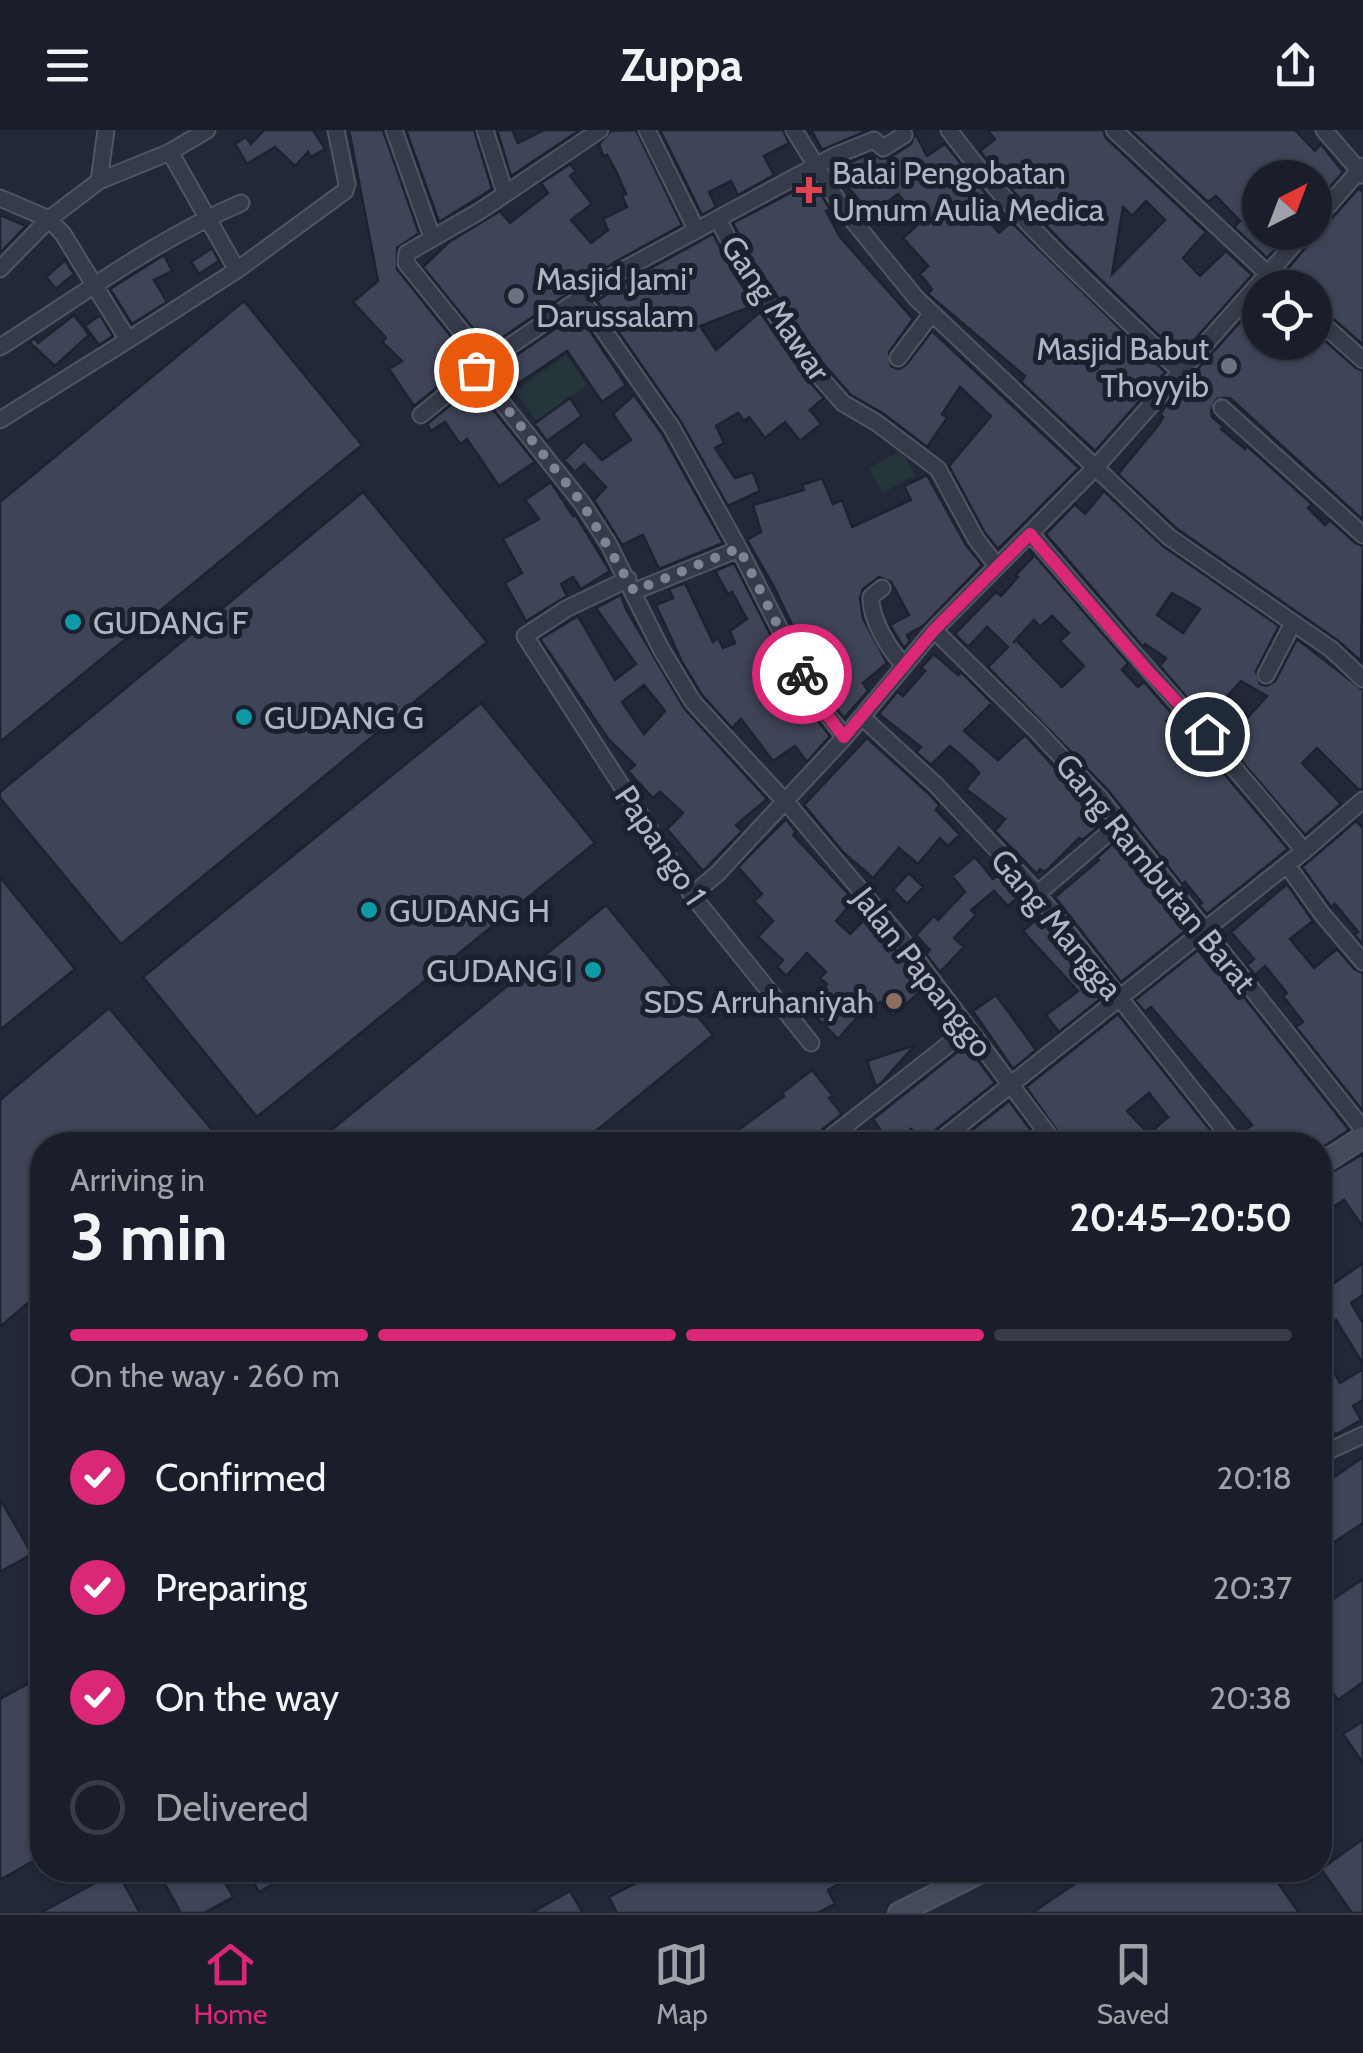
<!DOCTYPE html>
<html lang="en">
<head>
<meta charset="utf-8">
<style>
	body { margin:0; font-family:Cabin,sans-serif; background:#272b36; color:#f1f3f6; height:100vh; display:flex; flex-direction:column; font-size:38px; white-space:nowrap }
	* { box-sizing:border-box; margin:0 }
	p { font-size:32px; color:#9fa2a8 }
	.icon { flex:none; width:55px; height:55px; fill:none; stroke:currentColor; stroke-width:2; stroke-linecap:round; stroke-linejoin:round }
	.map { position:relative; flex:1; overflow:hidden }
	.panel { position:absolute; left:30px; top:1002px; width:1302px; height:750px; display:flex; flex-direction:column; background:#1a1e2a; border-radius:40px; box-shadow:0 2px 8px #0004,0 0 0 2px #383c47 }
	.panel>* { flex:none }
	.needle { width:65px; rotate:42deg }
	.tools { position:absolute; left:1242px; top:30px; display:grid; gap:20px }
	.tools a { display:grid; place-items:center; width:90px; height:90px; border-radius:50%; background:#1a1e2a; box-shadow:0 2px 8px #0004,0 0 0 2px #383c47; font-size:50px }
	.pin { position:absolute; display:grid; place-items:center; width:85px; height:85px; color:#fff; margin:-42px; border:5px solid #fff; border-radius:50%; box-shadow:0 2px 10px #0007 }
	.courier { position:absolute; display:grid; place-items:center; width:100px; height:100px; margin:-50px; border:8px solid #db2777; border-radius:50%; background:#fff; color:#222; box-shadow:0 2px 12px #0007 }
	.summary em { font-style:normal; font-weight:700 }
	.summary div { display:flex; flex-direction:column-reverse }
	.summary { display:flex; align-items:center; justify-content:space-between; height:170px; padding:0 40px }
	h1 { font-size:65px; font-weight:700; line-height:75px }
	.bar { display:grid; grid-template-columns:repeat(4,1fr); gap:15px 10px; align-content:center; height:120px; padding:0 40px }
	.bar i { height:12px; border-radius:8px; background:#383c47 }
	.bar .current { background:#db2777 }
	.bar p { grid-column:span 4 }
	ol { padding:0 40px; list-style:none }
	li { display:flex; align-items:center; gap:30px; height:110px }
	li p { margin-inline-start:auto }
	li .icon { padding:10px; border-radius:50%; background:#db2777; color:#fff; stroke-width:4 }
	li:last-child { color:#9fa2a8 }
	li i { width:55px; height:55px; border:5px solid #383c47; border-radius:50% }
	header { display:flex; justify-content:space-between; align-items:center; height:130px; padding:0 40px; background:#1a1e2a; font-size:45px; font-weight:700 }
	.tab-bar { display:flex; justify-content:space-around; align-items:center; height:140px; border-top:2px solid #383c47; background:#1a1e2a; font-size:28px; color:#9fa2a8 }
	.tab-bar a { display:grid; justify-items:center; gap:5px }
	.tab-bar .current { color:#db2777 }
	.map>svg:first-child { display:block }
	.green { fill:#25363b }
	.building { fill:#3e4558; stroke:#1d2230; stroke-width:2.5; fill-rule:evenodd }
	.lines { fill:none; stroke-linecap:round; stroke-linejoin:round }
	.street-tunnel { stroke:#373d4d; stroke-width:15; stroke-dasharray:15 8; stroke-linecap:butt }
	.street-casing { stroke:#505564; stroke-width:19 }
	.secondary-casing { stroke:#505564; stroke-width:24 }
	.street { stroke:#353b49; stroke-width:15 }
	.secondary { stroke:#44495c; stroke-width:20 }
	.done { stroke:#7e8494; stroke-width:10; stroke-dasharray:0 18 }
	.route { stroke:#db2777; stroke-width:12 }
	.health-dot { fill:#e0444e; stroke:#1b202e; stroke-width:4 }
	.worship-dot { fill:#6b7280; stroke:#1b202e; stroke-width:4 }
	.culture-dot { fill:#0f9aa8; stroke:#1b202e; stroke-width:4 }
	.education-dot { fill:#8d6e63; stroke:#1b202e; stroke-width:4 }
	.labels { text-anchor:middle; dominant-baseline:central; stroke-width:10; stroke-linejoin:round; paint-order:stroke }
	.poi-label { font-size:32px; fill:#b0b5c5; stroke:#1b202e; text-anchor:start }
	.street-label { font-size:32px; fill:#b0b5c5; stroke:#1b202e }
</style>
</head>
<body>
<header><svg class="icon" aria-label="menu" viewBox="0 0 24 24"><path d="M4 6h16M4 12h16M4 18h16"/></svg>Zuppa<svg class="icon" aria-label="share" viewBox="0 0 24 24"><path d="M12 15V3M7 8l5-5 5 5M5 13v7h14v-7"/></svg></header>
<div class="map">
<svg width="1363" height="1783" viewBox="0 0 1363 1783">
	<rect width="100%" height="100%" fill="#222838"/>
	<path class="green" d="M566,225L587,255L537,291L515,261Z
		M901,320L915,345L883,363L869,338Z"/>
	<path class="building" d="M264,0H313L325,19L311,27L308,22L295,36L275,17L247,34L235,14L246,7L251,14Z
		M349,0H383L419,103L397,118V139L465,224L453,236L457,241L414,276L389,239L402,231L382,212L386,208L353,172L378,151Z
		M406,0H474L492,59L439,92Z
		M497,0H512L518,13L544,0H580L511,46Z
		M633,0H636L682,95L615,132L488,217L423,137L449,112L500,81L510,93L548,63L541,53L570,34L576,41L570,46L592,74L571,90L591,113L608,100L603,89L627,77L622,66L626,64L616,41L607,25L603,26L599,14L611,1Z
		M660,0H783L789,13L764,26L774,45L738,65L731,51L709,62L716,77L702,85Z
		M807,0H869L822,20L812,1L809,3Z
		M987,0H1103L1106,8L1206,102L1183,128L1200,146L1226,121L1252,145L1180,226L1067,117L1010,58L980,21L995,9ZM1146,71L1165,90L1112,144L1123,77L1132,86Z
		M1130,0H1295L1315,21L1321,14L1343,42L1315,74V48H1260V102H1290L1267,128L1234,97L1240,91L1216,66L1208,72Z
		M915,3L927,26L945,14L990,69L978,78L999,103L1011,92L1165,242L1095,321L1021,252L1025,246L928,164L932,159L920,144L928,136L903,108L922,91L898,64L871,84L846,55L843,58L832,40L872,23L881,29L889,28L911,14Z
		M813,51L830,79L826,81L840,107L913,189L889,222L891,236L898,239L906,235L932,201L1079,338L998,419L985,403L949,336L991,286L960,257L942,284L947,288L927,317L884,284L851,265L821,231L751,128L733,93Z
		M1359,58L1363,62V215L1322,179L1315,176V158H1294L1284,143L1313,109L1316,102L1323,98Z
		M0,85L26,96L0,123Z
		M713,104L732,140L755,175L700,196L716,220L760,182L803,244L824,268L810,280L821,294L800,311L785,292L765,308L749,287L744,291L738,283L716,296L724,313L715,318L735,348L753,342L760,361L728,376L681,292L597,171L627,151Z
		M212,118L219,131L199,144L191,132Z
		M164,125L172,141L154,150L167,172L132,194L110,159Z
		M65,130L74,144L56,159L46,147Z
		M1260,170V212H1315V202L1356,238L1363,241V390L1230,268H1218L1211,277L1212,287L1223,296L1221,299L1245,319L1247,316L1312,374L1308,378L1325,395L1330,390L1355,413L1363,416L1361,531L1337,510L1176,398L1118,344L1160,293L1163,287L1160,284L1171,269Z
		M244,171L362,315L0,612V372Z
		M578,183L626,255L602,272L567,221L507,261L492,242Z
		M74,185L89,205L55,236L29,212L35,208L38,213Z
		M100,185L113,206L99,215L85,196Z
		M474,256L535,332L499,356L467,309L460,314L445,292L431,301L427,294Z
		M634,265L662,304L723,413L659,439L643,405L622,415L594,370L606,357L584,334L575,342L564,330L584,311L602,330L631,310L613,284Z
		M570,268L582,286L547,311L534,294Z
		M927,345L966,415L982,435L924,495L907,505L910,511L904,518L890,495L909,485L891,452L879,447L863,459L860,468L863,488L887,533L863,553L868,561L844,588L826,566L773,455L747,410L761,402L753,375L804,360L802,355L822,348L833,374L842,370L852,397L911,370L904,356Z
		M551,352L573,386L575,384L610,441L581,459L573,447L561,454L567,466L526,491L505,453L522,443L503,409L539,389L525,370Z
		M1104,361L1163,416L1279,496L1256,541L1260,554L1267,556L1275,551L1297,509L1363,560V659L1359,660L1317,618L1302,633L1341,674L1305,705L1160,536L1166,528L1145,514L1143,517L1046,404L1075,374L1085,384ZM1172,463L1200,479L1183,503L1157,485ZM1241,551L1267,566L1248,587L1226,568Z
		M363,362L487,512L121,814L0,668V662Z
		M1030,420L1128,533L1122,540L1138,557L1144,552L1173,585L1166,591L1187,612L1192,606L1288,719L1207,784L1199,775L1202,773L1185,752L1182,754L1108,660L988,537L1008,517L987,497L968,517L955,504L996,462L1001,466L1018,447L1016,445L1033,427ZM1052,486L1069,503L1060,511L1084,536L1062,557L1016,510L1013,513L1034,490L1040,497Z
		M734,433L807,577L830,606L807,632L795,616L773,631L741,589L732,598L702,565L682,532L656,475L673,468L669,459L685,453L713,512L718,508L723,518L735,513L730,501L747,489L732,462L728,464L715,441Z
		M621,465L626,479L684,578L767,669L736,695L742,701L703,741L667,699L683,683L660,662L653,668L628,641L635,635L609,610L540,509L578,486L615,550L636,534L596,478ZM644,555L665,581L644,604L622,572Z
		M934,524L958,545L961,542L992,573L964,601L998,630L1025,605L1104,692L1083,710L1079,708L1045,742L1040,739L1037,744L995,701L1005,689L966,659L979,643L972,635L950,616L931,635L916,622L921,617L879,584L897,562L903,566L925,541L921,538Z
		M481,573L595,713L257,987L143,847Z
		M867,608L928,663L939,675L936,680L960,705L948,716L940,708L918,734L899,718L873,748L844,723L804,675Z
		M786,689L796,702L793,705L854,770L836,791L850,804L866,788L886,808L924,858L893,886L880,872L864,887L861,883L838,909L806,877L827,854L820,848L826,842L807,823L786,846L777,837L783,830L758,807L773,791L754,771L762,764L738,737Z
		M1356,691L1363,698V815L1355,805L1358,802L1335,774L1331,777L1302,737Z
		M1118,709L1189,798L1121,852L1055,767L1099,730L1097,728Z
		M975,727L993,749L1000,743L1020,765L1008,776L994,761L971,780L976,785L954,808L964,817L940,842L926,824L930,820L916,805L934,786L938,790L965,762L952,746Z
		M909,743L923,757L907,774L893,760Z
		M0,747L75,839L0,900Z
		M1287,754L1313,791L1290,809L1314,838L1337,819L1354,839L1363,843V981L1296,897L1303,892L1283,866L1287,863L1265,836L1255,845L1247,835L1254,829L1231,802Z
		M606,775L713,905L579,1015H313Z
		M1040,786L1104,866L1059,902L1046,885L1078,861L1023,801Z
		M1198,820L1215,842L1221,838L1349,1000L1320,1019V1015H1247L1241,1003L1252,995L1151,877L1145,882L1135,870Z
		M996,865L1036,920L1013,939L973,881Z
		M109,878L225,1015H42V1161L0,1197V970Z
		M1118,884L1222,1015H1067L1026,957ZM1149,963L1168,987L1149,1004L1127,981Z
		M915,915L881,953L876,957L867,931Z
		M966,915L995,953L928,1006L924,1013L911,999L890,1015L873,989Z
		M812,940L833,966L829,968L842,984L814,1006L810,1015H718L784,966L782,963Z
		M1009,971L1042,1015H953Z
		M1363,1024V1097L1344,1070L1320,1086V1049Z
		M1363,1133V1165L1351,1173L1363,1193V1234L1336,1190L1320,1201V1163Z
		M1320,1216L1340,1253L1363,1239V1270L1353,1276L1361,1290L1335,1305L1320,1274Z
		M1363,1327V1393L1320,1422V1357Z
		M0,1369L32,1424L0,1442Z
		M1363,1449V1552L1338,1570L1320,1545V1478Z
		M42,1546V1726L0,1750V1569Z
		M1363,1591V1633L1343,1604Z
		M1363,1709V1783H1352L1321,1739Z
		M157,1740H218L233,1767L204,1783H181Z
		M247,1740H298L259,1762Z
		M662,1740H832L839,1754L828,1760L835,1774L817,1783H617L609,1767Z
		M1095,1740H1269L1299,1783H1032Z
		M117,1741L140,1783H40Z
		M570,1761L583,1783H531Z"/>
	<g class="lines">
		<path class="street-tunnel" d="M1180,241L1222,278"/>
		<defs>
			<path id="street" d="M394,0L432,107
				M485,0L505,63
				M647,0L696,99
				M794,0L841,76L916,168L1169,407L1331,519L1363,549
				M949,0C1016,91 1099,163 1180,241
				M1114,0L1283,158
				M1324,0L1363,45
				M99,51L106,0
				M0,68L49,89L63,104L128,210L237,140L170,22
				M718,89L741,134L812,238L843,273L877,293L938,339L976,409L997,436
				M1315,91L1363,36
				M0,139L49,89L99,51L170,22L207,0
				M237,140L345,61L347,54L336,0
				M581,168L672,298L739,419L817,572L845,607
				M1315,187L1363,230
				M0,217C79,167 155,110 241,73
				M898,228L932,183
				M486,232L406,133L407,123L480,81L600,0
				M476,240L582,373L608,413L661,519L693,572L793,680L899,806L1056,1015
				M1222,278L1363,405
				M421,285L486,232L621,141L834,26L874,10L883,18L904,5
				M0,290L128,210
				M1031,404C1121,511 1216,613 1304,721
				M628,449L566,479L525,506L692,765L811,913
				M882,458L871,467C870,488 889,520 904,535
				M635,461L739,419
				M934,500L1036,600L1100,668L1363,999
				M1266,545L1293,493
				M862,587L936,655L1031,756L1236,1015
				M1287,735L1322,784L1363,832
				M1037,764L1120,693
				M692,765L717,744L845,607L934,500L1095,338L1305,102
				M821,1015L968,899
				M935,1015L1304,721L1363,670
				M1320,1325L1363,1305"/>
			<path id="secondary" d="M1320,1035L1363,1007
				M899,1783L985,1740"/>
		</defs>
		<use href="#street" class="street-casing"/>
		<use href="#secondary" class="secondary-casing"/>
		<use href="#street" class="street"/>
		<use href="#secondary" class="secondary"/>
	</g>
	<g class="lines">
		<path class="done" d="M476,240L582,373L634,461L739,418L802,544"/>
		<path class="route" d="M802,544L817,572L844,607L934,500L1030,404L1145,538L1207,604"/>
	</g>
	<path class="health-dot" d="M804 45h10v10h10v10h-10v10h-10v-10h-10v-10h10z"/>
	<g class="worship-dot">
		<circle cx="516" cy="166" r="10"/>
		<circle cx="1229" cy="236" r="10"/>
	</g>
	<g class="culture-dot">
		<circle cx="73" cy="492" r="10"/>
		<circle cx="244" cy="587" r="10"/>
		<circle cx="369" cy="780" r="10"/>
		<circle cx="593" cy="840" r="10"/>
	</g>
	<circle class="education-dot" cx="894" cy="871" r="10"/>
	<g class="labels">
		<g class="poi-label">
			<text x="832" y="42">Balai Pengobatan<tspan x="832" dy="37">Umum Aulia Medica</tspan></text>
			<text x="536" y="148">Masjid Jami'<tspan x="536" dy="37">Darussalam</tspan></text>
			<text x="1209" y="218" text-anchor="end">Masjid Babut<tspan x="1209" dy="37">Thoyyib</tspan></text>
			<text x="93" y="492">GUDANG F</text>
			<text x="264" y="587">GUDANG G</text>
			<text x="389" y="780">GUDANG H</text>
			<text x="573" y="840" text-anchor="end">GUDANG I</text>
			<text x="874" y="871" text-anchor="end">SDS Arruhaniyah</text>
		</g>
		<g class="street-label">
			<text transform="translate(776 178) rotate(56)">Gang Mawar</text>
			<text transform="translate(661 715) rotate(56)">Papango 1</text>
			<text transform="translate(1156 743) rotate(51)">Gang Rambutan Barat</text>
			<text transform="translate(1057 794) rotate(50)">Gang Mangga</text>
			<text transform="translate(923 842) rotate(52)">Jalan Papanggo</text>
		</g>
	</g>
</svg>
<div class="tools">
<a><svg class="needle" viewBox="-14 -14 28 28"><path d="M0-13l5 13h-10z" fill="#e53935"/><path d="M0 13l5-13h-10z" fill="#9fa2a8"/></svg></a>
<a><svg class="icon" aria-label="locate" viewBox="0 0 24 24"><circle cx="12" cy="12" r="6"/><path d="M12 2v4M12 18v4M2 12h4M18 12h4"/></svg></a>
</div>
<div class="pin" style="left:476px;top:240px;background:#ea580c"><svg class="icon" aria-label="bag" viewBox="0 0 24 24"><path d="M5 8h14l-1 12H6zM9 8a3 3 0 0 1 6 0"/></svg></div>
<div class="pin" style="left:1207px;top:604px;background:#1f2937"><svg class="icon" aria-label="home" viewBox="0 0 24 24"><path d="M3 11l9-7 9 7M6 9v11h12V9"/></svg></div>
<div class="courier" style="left:802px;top:544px"><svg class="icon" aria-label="bike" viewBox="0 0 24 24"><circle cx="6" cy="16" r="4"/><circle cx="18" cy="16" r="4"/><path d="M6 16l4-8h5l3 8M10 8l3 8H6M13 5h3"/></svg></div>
<section class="panel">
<div class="summary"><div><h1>3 min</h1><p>Arriving in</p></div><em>20:45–20:50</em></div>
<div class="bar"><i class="current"></i><i class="current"></i><i class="current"></i><i></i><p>On the way · 260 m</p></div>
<ol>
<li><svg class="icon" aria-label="check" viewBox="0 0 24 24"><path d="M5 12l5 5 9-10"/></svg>Confirmed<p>20:18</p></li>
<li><svg class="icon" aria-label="check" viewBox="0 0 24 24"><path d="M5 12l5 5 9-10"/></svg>Preparing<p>20:37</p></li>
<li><svg class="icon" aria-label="check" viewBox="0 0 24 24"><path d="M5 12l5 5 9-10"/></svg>On the way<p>20:38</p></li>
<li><i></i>Delivered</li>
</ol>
</section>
</div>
<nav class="tab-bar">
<a class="current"><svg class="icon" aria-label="home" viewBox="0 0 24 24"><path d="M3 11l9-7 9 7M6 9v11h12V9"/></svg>Home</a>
<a><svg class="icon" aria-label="map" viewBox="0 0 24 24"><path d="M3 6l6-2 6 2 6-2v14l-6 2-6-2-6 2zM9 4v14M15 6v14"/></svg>Map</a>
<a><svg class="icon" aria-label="saved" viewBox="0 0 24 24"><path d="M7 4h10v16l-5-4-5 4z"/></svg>Saved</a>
</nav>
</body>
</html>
